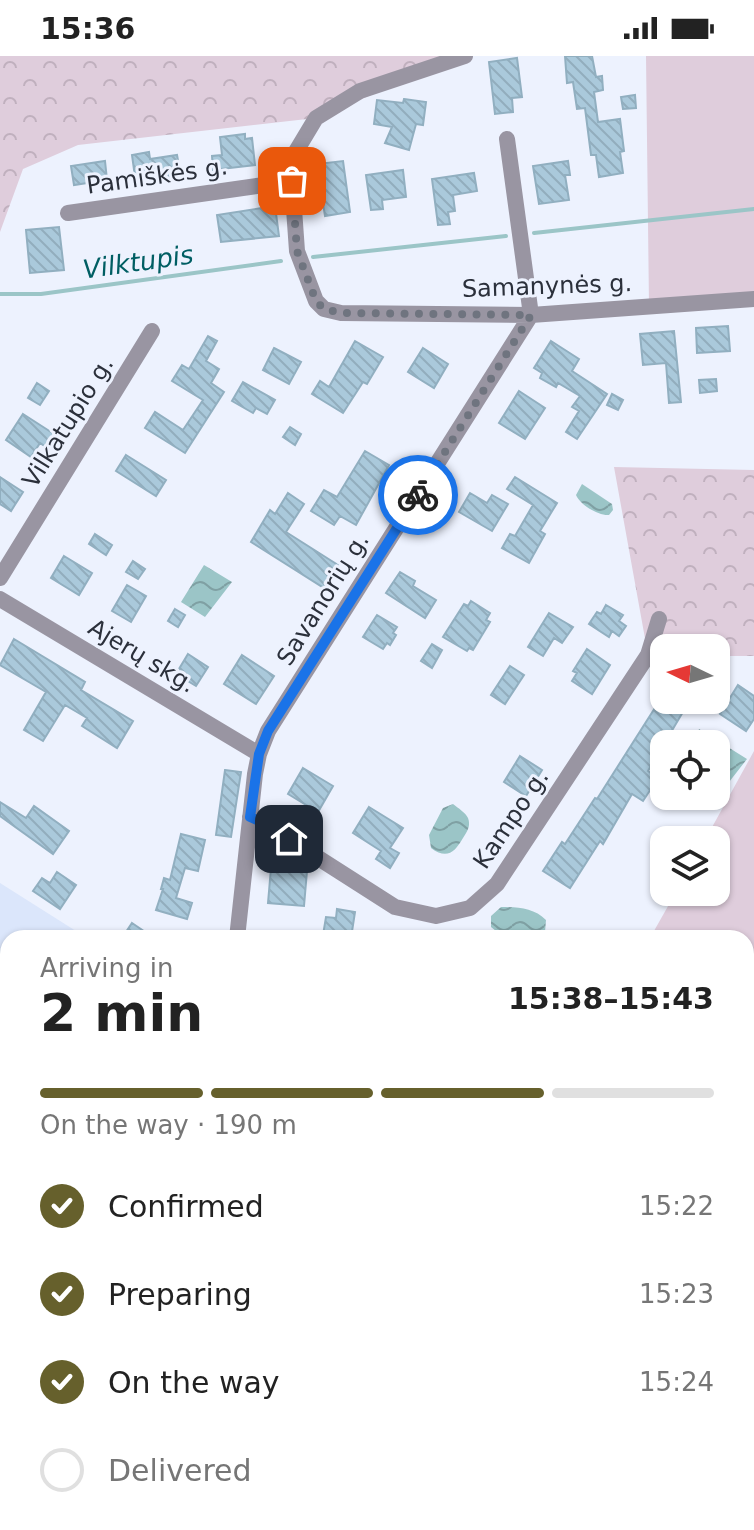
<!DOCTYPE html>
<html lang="en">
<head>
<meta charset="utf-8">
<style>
	body { margin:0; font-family:"DejaVu Sans",sans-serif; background:#f2f2f2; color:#222; height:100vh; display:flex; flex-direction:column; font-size:30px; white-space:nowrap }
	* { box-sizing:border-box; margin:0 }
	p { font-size:26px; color:#767676 }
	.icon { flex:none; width:44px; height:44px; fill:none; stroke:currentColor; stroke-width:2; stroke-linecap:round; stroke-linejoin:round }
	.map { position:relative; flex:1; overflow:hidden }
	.panel { position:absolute; left:0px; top:874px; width:754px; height:600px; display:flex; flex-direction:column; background:#fff; border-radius:24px 24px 0 0; box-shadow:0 2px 6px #0004 }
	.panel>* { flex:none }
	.needle { width:52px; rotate:275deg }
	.controls { position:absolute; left:650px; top:578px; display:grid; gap:16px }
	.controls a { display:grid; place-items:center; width:80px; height:80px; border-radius:16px; background:#fff; box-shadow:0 2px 6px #0004; font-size:40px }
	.pin { position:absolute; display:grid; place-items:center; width:68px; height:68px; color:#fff; margin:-34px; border-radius:16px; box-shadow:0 4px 12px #0006 }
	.courier { position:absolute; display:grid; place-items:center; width:80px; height:80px; margin:-40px; border:6px solid #1a73e8; border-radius:50%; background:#fff; color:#222; box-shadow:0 2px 10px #0007 }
	.overview em { font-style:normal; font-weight:600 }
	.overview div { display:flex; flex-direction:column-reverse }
	.overview { display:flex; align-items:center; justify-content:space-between; height:136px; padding:0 40px }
	h1 { font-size:52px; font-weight:600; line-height:60px }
	.bar { display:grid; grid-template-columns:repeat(4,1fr); gap:12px 8px; align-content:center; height:96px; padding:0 40px }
	.bar i { height:10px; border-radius:6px; background:#e0e0e0 }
	.bar .current { background:#66602c }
	.bar p { grid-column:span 4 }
	ol { padding:0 40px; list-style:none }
	li { display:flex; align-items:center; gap:24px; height:88px }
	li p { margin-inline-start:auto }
	li .icon { padding:8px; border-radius:50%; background:#66602c; color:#fff; stroke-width:4 }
	li:last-child { color:#767676 }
	li i { width:44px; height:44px; border:4px solid #e0e0e0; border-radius:50% }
	.status { display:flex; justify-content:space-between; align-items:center; height:56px; padding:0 40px; background:#fff; direction:ltr }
	.status svg { height:22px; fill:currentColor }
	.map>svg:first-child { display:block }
	.built { fill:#dbe6fb }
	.grass { fill:#dfcddc }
	.forest { fill:url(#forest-crowns) }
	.water { fill:url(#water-waves) }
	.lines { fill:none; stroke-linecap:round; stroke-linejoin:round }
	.stream { stroke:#9bc5c7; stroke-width:4 }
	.building { fill:url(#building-back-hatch); stroke:#91afc0; stroke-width:2 }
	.minor { stroke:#9995a2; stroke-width:16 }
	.major { stroke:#514b60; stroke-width:20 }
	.done { stroke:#6f747f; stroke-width:8; stroke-dasharray:0 14.4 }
	.route { stroke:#1a73e8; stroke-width:10 }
	.labels { text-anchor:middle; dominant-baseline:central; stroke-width:6; stroke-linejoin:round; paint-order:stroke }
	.street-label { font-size:24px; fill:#2b303b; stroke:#edf2fe }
	.water-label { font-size:26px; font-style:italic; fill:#005e63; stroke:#edf2fe }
</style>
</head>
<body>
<div class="status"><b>15:36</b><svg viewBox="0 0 49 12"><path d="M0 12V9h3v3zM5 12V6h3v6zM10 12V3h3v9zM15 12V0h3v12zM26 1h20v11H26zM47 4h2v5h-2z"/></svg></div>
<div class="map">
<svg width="754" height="1474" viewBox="0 0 754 1474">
	<defs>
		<pattern id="forest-crowns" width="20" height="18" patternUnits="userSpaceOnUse" patternTransform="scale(2)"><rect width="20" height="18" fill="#dfcddc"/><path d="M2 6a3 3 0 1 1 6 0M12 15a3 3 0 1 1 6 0" fill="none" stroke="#c0b0be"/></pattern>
		<pattern id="water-waves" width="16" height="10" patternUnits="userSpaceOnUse" patternTransform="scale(2)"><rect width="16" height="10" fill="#9bc5c7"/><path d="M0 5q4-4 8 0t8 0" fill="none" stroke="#7fa0a3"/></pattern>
		<pattern id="building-back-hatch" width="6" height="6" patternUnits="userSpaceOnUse" patternTransform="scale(2)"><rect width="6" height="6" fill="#aac9db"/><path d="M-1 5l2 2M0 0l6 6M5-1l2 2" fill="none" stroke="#92adbd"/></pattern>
	</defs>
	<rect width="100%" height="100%" fill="#edf2fe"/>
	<path class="built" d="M0,827L87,882H8V1002L0,997Z"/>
	<path class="grass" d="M646,0H754V243L649,250Z
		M754,695V1019L746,1033V882H650L676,836H716V784H705Z
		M0,1072L8,1077V1145L0,1140Z
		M746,1225L754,1234V1283L746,1292Z
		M230,1466H650L664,1474H226Z"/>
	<path class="forest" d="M0,0H465L316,62L78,89L23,113L0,176Z
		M614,411L754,414V600H716V592H664V599H648Z
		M746,1357L748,1365L754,1372V1466L746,1461Z"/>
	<path class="water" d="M582,428L612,448L613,454L609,459C599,460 580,449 576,439Z
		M204,509L232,526L205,561L181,546Z
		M699,673L747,703L726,730L716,723V688H695Z
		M453,748C458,752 466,757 468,762C471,770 467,776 463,782C455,796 447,804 431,792L429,779L443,752Z
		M501,851C518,851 534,852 546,864L545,876C528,885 504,883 491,871V860Z"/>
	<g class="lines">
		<path class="stream" d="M534,177L754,153
			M313,201L506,180
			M0,238H41L281,205"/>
	</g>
	<path class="building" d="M565,0H592L596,21L602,20L603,34L594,36L598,66L620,63L624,95L620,96L623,117L599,121L596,99H591L585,52L577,53L573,26L567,27Z
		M517,2L522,41L512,42L513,56L495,58L489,6Z
		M635,39L636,52L623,53L621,41Z
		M404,43L426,46L423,69L416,68L409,94L385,87L392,71L374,68L377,44L403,47Z
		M245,78V83L252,82L255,109L213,114L212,100L222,99L220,81Z
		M149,96L150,103L177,99L181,121L152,125L151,119L135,121L132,99Z
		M105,105L107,124L74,129L71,110Z
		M343,105L350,156L325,160L317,108Z
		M568,105L570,119H565L569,144L539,148L533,110Z
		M403,114L406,141L382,144L383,153L371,154L366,119Z
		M474,117L477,135L453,139L455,155L448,156L450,168L438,169L432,123Z
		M275,150L279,180L221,186L217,159Z
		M59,171L64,214L30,217L26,174Z
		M728,270L730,295L697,297L696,272Z
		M674,275L681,346L669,347L666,307L643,309L640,278Z
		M208,280L217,285L206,305L219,313L211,327L224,336L185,397L145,372L155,356L183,374L203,344L172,325L182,309L189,313Z
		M355,285L383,301L367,328L363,326L343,357L312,338L320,325L329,331Z
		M551,285L579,303L572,315L607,338L577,383L566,376L579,355L572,351L580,340L558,327L556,331L540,322L542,317L534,312Z
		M274,292L301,306L289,328L263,314Z
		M423,292L448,308L434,332L408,316Z
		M716,323L717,335L700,337L699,324Z
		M243,326L275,344L267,358L256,352L253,357L232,345Z
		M37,327L49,335L40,349L28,342Z
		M519,335L545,352L525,383L499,367Z
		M612,338L623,344L618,354L607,349Z
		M23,358L54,378L46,391L40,387L31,401L6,384Z
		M290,371L301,378L295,389L283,381Z
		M365,395L389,409L356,469L340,460L334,469L311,455L324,434L337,441Z
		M126,399L166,424L156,440L116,415Z
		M0,421L23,436L11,455L0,448Z
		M515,421L557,447L540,475L545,478L529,507L502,492L510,478L515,480L533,449L507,433Z
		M288,437L304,448L286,476L338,509L324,532L251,486L270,454L275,458Z
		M470,437L487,447L492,439L508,448L492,475L459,456Z
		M95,478L112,489L106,499L89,488Z
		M64,500L92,517L79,539L51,522Z
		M133,505L145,513L138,523L126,516Z
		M400,516L415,525L413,530L436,544L425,562L386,537Z
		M127,529L146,540L131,566L112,555Z
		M471,545L490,557L486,564L490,566L473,594L469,592L467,595L443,581L464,548L468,550Z
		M606,549L623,559L619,565L626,570L619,580L612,575L609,581L589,568L597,556L601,558Z
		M175,553L185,559L178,571L168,565Z
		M549,557L573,571L562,587L554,582L543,600L528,591Z
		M377,559L397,571L393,577L396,579L390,589L387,587L383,593L363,581Z
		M14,583L85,626L81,634L133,665L117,692L82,670L87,662L65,649L43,685L24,674L46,636L0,609Z
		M432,588L442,594L432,612L421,605Z
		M587,593L610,609L592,638L572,625L577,617L573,615Z
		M188,598L208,611L196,630L176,618Z
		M242,599L274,620L256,648L224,628Z
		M510,610L524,619L505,648L491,639Z
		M738,629L754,640V663L746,675L720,658Z
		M660,644H690L648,715L658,722L643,745L632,738L603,788L600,785L570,832L543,815L562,786L565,788L595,742L597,743Z
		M520,700L542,714L526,740L504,726Z
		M303,712L333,730L318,756L288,738Z
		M225,714L241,716L231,781L216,779Z
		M0,746L26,762L34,750L69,775L53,798L0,760Z
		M369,751L403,772L390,792L399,797L390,812L376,803L381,795L353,777Z
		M181,778L205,784L198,815L185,812L176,842L192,847L187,863L156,854L163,833H161L164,822L170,824Z
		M271,812L307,815L304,850L268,847Z
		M57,816L76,829L60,853L33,835L42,822L50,827Z
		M337,853L355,856L351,882L323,879L326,861L336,862Z
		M132,867L154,882H122Z"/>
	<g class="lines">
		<path class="minor" d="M292,125L295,97L316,62L360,35L465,0
			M68,157L292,125L297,195L316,245L324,253L341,257L531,259L754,243
			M0,522L152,275
			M0,543L259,698
			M250,761L262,766L395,851L436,860L470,852L497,828L648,599L659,563
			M237,882L255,718L259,698L268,675L531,259L507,83
			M0,1141L8,1146
			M226,1474L230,1466"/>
		<path class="major" d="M0,1022L8,1027
			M712,1466L725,1474"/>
	</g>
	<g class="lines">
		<path class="done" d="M292,125L297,195L316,245L324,253L341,257L531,259L418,439"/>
		<path class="route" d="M289,783L262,766L250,761L259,698L268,675L418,439"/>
	</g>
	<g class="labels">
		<g class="street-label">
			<text transform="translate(157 120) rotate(-8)">Pamiškės g.</text>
			<text transform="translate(547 230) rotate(-2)">Samanynės g.</text>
			<text transform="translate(68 366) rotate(-58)">Vilkatupio g.</text>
			<text transform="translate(323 543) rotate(-58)">Savanorių g.</text>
			<text transform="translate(142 600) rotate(31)">Ajerų skg.</text>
			<text transform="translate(511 763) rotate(-56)">Kampo g.</text>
		</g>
		<g class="water-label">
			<text transform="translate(138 206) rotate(-8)">Vilktupis</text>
		</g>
	</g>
</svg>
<div class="controls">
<a><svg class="needle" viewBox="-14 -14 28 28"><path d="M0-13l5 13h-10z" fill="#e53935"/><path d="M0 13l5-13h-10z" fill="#767676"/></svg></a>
<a><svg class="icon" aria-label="locate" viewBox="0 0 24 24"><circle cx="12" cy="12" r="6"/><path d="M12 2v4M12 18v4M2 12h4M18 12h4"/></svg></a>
<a><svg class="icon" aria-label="layers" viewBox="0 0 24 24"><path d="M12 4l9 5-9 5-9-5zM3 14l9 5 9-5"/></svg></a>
</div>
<div class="pin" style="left:292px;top:125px;background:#ea580c"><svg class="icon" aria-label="bag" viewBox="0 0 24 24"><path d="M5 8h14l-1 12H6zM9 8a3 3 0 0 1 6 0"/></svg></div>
<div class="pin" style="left:289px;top:783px;background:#1f2937"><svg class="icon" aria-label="home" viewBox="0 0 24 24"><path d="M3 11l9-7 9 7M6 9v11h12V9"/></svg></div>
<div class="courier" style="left:418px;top:439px"><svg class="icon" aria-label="bike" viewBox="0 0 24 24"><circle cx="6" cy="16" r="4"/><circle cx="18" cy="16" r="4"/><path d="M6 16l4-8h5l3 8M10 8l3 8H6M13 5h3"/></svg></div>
<section class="panel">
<div class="overview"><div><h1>2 min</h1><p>Arriving in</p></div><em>15:38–15:43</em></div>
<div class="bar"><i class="current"></i><i class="current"></i><i class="current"></i><i></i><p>On the way · 190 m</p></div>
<ol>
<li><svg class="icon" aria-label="check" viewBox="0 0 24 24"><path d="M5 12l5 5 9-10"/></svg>Confirmed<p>15:22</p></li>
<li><svg class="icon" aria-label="check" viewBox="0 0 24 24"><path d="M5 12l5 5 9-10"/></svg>Preparing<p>15:23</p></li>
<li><svg class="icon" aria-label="check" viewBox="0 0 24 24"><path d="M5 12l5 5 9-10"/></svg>On the way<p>15:24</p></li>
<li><i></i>Delivered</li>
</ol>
</section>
</div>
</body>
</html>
